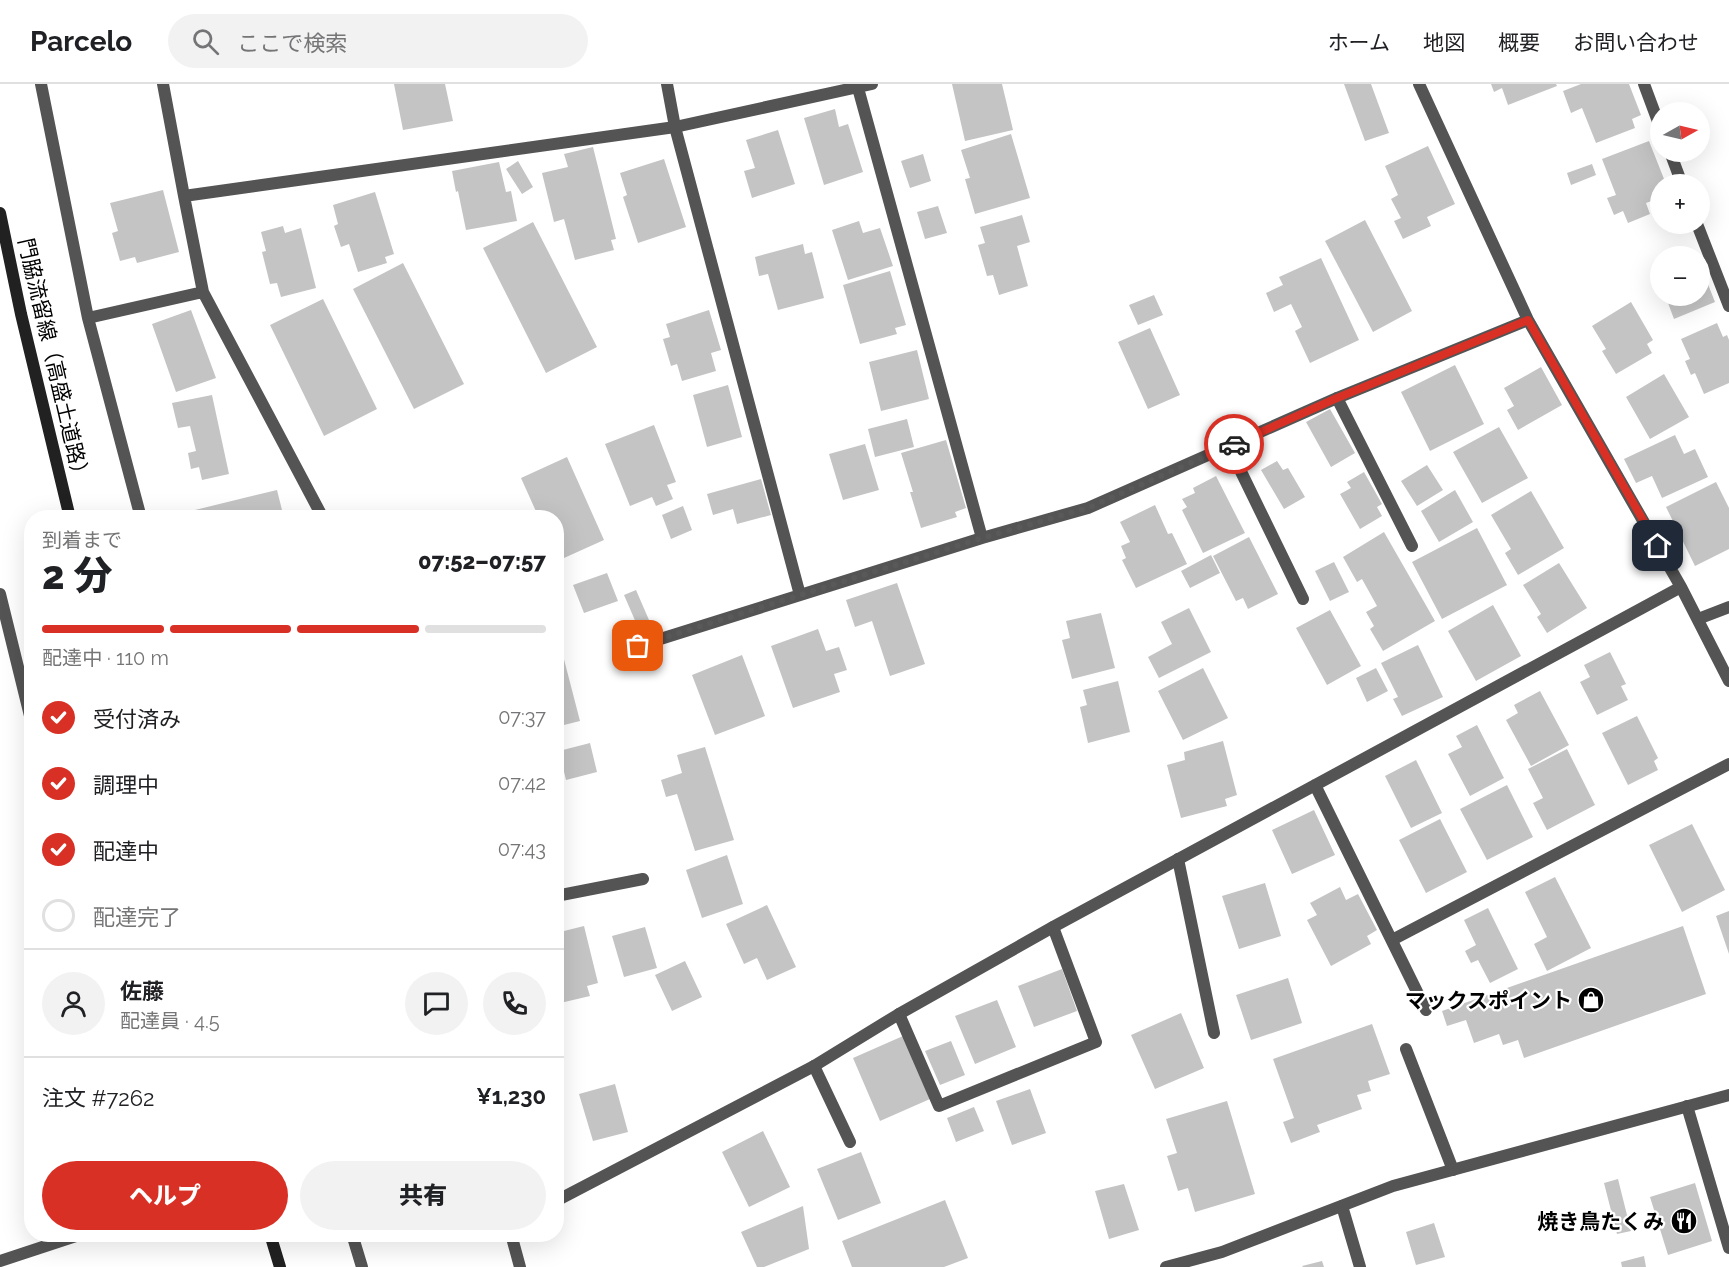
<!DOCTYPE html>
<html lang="ja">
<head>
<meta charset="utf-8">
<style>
	body { margin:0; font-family:Raleway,"Noto Sans JP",sans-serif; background:#f2f2f2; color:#202124; height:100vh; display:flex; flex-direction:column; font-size:22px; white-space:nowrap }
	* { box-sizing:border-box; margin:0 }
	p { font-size:20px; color:#757577 }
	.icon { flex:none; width:33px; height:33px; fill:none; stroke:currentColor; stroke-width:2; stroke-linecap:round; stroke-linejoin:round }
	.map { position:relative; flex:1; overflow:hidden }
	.panel { position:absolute; left:24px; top:426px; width:540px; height:732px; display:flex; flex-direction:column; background:#fff; border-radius:24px; box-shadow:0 6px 24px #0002 }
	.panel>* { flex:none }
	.needle { width:39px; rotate:82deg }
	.fabs { position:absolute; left:1650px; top:18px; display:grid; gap:12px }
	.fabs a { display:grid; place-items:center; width:60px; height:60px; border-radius:50%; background:#fff; box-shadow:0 6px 24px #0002; font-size:30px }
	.pin { position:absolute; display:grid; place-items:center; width:51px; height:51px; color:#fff; margin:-26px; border-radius:12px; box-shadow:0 3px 9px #0006 }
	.courier { position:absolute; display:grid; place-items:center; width:60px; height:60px; margin:-30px; border:4px solid #d93025; border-radius:50%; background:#fff; color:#222; box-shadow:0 2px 8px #0007 }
	.headline em { font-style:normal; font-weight:800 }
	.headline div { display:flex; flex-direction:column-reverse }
	.headline { display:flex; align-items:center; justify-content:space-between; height:102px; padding:0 18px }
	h1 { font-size:39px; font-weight:800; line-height:45px }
	.bar { display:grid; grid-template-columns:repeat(4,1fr); gap:9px 6px; align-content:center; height:72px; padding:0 18px }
	.bar i { height:8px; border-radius:4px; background:#e0e0e0 }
	.bar .on { background:#d93025 }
	.bar p { grid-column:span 4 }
	.line { display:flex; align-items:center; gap:15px; padding:0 18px; border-top:2px solid #e0e0e0 }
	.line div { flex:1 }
	.round { display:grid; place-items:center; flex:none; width:63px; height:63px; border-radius:32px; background:#f2f2f2 }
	ol { padding:0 18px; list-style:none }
	li { display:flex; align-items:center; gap:18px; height:66px }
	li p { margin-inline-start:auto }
	li .icon { padding:6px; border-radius:50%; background:#d93025; color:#fff; stroke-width:4 }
	li:last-child { color:#757577 }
	li i { width:33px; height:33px; border:3px solid #e0e0e0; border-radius:50% }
	.cta { display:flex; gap:12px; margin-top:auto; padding:12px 18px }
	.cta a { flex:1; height:69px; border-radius:36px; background:#d93025; color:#fff; font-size:24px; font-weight:800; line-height:69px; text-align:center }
	.cta a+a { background:#f2f2f2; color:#202124 }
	header { display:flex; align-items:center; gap:36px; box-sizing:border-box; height:84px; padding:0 30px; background:#fff; border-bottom:2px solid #e0e0e0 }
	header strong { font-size:28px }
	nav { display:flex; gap:33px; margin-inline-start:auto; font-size:21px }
	.search { width:420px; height:54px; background:#f2f2f2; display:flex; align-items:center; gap:15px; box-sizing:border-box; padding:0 21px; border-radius:33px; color:#757577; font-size:22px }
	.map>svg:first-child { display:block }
	.building { fill:#c4c4c4 }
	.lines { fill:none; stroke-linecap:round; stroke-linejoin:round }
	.service { stroke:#545454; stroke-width:12 }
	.minor { stroke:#545454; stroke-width:12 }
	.tertiary { stroke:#545454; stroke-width:12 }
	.secondary { stroke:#212121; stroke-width:12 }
	.done { stroke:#595959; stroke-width:6; stroke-dasharray:0 10.8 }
	.route { stroke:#d93025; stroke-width:8 }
	.labels { text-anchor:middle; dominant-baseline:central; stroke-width:4.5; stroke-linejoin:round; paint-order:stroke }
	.street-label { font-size:21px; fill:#000; stroke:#fff }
	.poi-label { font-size:21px; font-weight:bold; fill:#000; stroke:#fff; text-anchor:end }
</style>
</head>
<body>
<header>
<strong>Parcelo</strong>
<div class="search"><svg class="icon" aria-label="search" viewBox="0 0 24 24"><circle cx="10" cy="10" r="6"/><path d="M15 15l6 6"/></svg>ここで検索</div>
<nav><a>ホーム</a><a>地図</a><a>概要</a><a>お問い合わせ</a></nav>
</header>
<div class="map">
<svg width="1729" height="1183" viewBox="0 0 1729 1183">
	<rect width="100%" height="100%" fill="#fff"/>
	<path class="building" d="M394,0H445L453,37L403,46Z
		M952,0H1002L1013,46L965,57Z
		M1344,0H1371L1389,49L1365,57Z
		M1491,0H1556L1557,2L1508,21L1502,4L1494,8Z
		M1581,0H1629L1641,31L1632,35L1635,44L1596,59L1582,24L1571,29L1563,7Z
		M835,25L839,43L848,40L863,88L824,101L804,34Z
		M778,46L795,100L752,114L744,87L755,84L746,56Z
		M1011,50L1030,114L975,130L965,95L970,94L961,66Z
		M1649,57L1666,100H1660V114L1646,119L1650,130L1628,139L1623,127L1614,131L1607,114L1616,111L1602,75Z
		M1428,62L1455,120L1427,133L1431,142L1403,155L1394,137L1401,134L1391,115L1398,111L1385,82Z
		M593,63L616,155L611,156L614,166L575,176L564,135L554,138L542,89L568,83L564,70Z
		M923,70L931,97L910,104L901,77Z
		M664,75L686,143L638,159L623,113L627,111L620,89Z
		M518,77L533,103L522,110L506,85Z
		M499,78L506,108L511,107L517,137L466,146L458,107L456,108L452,87Z
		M1592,80L1596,91L1571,101L1567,89Z
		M163,106L179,168L137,179L135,173L120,177L112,149L118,147L110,119Z
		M375,108L394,170L385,173L387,179L358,188L349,160L341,163L334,142L338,140L333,121Z
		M938,122L947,149L925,155L917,128Z
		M1022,131L1030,158L1017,162L1028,202L999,211L993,191L987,192L978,161L985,159L980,143Z
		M1365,136L1412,227L1373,248L1325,157Z
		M859,137L863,149L880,144L893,182L848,196L832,146Z
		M533,138L597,263L546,289L483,164Z
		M283,142L285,149L301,144L316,204L281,213L277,199L270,200L262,168L266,167L261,148Z
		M803,160L805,170L812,168L824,214L778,226L768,190L759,192L755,173Z
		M1694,166L1697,172H1677Z
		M1321,174L1359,256L1310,279L1295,247L1302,243L1291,220L1274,228L1266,209L1283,201L1279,193Z
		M403,179L464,300L414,325L353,205Z
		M1700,180L1715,218L1674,235L1668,219L1672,218L1670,212H1700Z
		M890,187L906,241L895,244L897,250L860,260L843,201Z
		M1154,211L1163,231L1138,241L1129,221Z
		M323,215L377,325L324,352L270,241Z
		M1631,218L1653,256L1647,260L1652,269L1616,290L1602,267L1606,265L1592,242Z
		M191,226L216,294L176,308L152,240Z
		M709,226L721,266L711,269L716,287L682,297L677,280L671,282L663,255L670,253L666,240Z
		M1717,239L1723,253L1727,251L1729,256V299L1704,310L1695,289L1691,291L1685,277L1690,275L1681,255Z
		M1150,244L1180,311L1148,325L1118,258Z
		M917,266L929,315L881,327L869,278Z
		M1455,281L1484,340L1430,367L1401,308Z
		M1541,283L1562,321L1518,346L1507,326L1514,322L1504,304Z
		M1664,290L1689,333L1650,355L1626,313Z
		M728,301L742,353L707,363L693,311Z
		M212,311L229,390L202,396L199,383L191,385L188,369L196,367L190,342L178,344L172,319Z
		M1330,325L1355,369L1331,383L1306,338Z
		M907,335L914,363L875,373L868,345Z
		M654,341L676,398L667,401L673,415L656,422L652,413L630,422L605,360Z
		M1499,343L1528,394L1482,419L1453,368Z
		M1675,351L1684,370L1695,365L1708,393L1662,414L1652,392L1636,399L1624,375Z
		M946,356L966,424L955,428L957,433L921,444L910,408H913L901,369Z
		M865,360L879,406L843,416L829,370Z
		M567,373L604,456L564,474L556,459V434H539L521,394Z
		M1277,377L1283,386L1288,384L1305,413L1284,425L1261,386Z
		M1427,381L1443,406L1417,422L1401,397Z
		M1364,388L1382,420L1377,423L1382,432L1360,445L1340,410L1351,404L1347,398Z
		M1216,392L1245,449L1203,469L1182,426L1187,423L1182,415L1195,409L1193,404Z
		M761,395L771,431L737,440L733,425L713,431L707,410Z
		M1716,398L1729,424V465L1695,482L1666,423Z
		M277,406L284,434H197L195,426Z
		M1455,406L1473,438L1439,458L1421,427Z
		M1531,407L1564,464L1518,491L1505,469L1511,465L1491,431Z
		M1155,421L1168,450L1172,449L1187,480L1136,504L1122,476L1126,474L1121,462L1130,458L1120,438Z
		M683,422L692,446L671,455L662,431Z
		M1477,444L1507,501L1442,535L1412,478Z
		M1384,448L1435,537L1383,567L1370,545L1374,542L1366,528L1377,522L1362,495L1357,498L1343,473Z
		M1249,453L1278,510L1248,525L1243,514L1236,517L1213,472Z
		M1211,471L1220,489L1190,504L1181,487Z
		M1334,478L1349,508L1330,517L1315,487Z
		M1559,479L1587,524L1547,549L1537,533L1541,530L1523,501Z
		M607,489L618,517L584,529L573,501Z
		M897,499L925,580L890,592L872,537L855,543L846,516Z
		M636,506L649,536L637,541L624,511Z
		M1493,521L1521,572L1476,597L1448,547Z
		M1189,524L1211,568L1159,594L1148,573L1172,560L1161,538Z
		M1330,526L1361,582L1327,601L1296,544Z
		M1101,529L1115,584L1072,595L1062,556L1070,554L1066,537Z
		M818,545L826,567L839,563L847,586L834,590L840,608L793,624L771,562Z
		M559,556L580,637L556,643V557Z
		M1418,561L1443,613L1402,632L1393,615L1398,613L1381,579Z
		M1610,568L1626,600L1621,602L1628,616L1597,631L1580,598L1590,593L1584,581Z
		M742,571L765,632L715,651L692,591Z
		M1203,584L1228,634L1183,656L1158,607Z
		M1376,584L1388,607L1367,618L1356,594Z
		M1118,597L1130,648L1088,659L1080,623L1087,621L1083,606Z
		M1540,607L1569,661L1531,682L1506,636L1518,629L1514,621Z
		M1637,632L1658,674L1654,677L1658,686L1628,701L1602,649Z
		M1477,641L1504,694L1470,712L1448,670L1462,663L1456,652Z
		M1223,657L1237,711L1225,715L1227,722L1181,734L1167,681L1185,676L1184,668Z
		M590,659L597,688L566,696L559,667Z
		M705,663L734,756L695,767L677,710L666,713L661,696L682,689L677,671Z
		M1567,665L1595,721L1547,746L1533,719L1543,714L1528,685Z
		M1416,676L1442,729L1411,744L1385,692Z
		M1507,701L1533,753L1487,776L1460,725Z
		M1314,726L1335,771L1292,790L1272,746Z
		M1440,735L1467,788L1426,809L1399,756Z
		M1692,740L1725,806L1682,828L1649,761Z
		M727,771L743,820L702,834L686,786Z
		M1555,793L1591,864L1547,887L1534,860L1547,853L1525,808Z
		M1265,799L1281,852L1239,865L1222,812Z
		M1340,803L1346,816L1358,810L1377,846L1367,852L1371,860L1331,882L1307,836L1317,831L1310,819Z
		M767,821L796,883L767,896L757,874L744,880L726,840Z
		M1488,824L1518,885L1490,899L1478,876L1471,879L1465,867L1476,861L1464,836Z
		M1729,827V870L1716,832Z
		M584,842L598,899L587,902L590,912L556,920V849Z
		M1683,842L1706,910L1524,974L1518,956L1503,961L1499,950L1474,959L1466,936L1447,942L1442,927Z
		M645,843L657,884L624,893L612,852Z
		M685,877L702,913L672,927L655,891Z
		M1062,885L1077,927L1034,943L1018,902Z
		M1288,894L1302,939L1251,956L1236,911Z
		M997,916L1016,963L975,980L955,932Z
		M1181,929L1204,984L1155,1005L1131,951Z
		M1372,940L1390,990L1368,997L1371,1007L1357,1011L1362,1025L1317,1041L1320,1048L1291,1059L1283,1038L1294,1034L1273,975Z
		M903,952L930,1015L880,1037L853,974Z
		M951,957L965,991L940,1001L925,967Z
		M615,1000L628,1048L593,1057L579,1010Z
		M1030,1005L1046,1049L1012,1061L996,1017Z
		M1227,1017L1255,1110L1195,1128L1188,1104L1178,1107L1167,1072L1177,1069L1166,1035Z
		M974,1023L984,1047L956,1058L947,1034Z
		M763,1047L790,1103L749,1123L722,1068Z
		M861,1068L881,1119L838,1136L817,1085Z
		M1618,1095L1631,1147L1617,1150L1604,1099Z
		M1695,1099L1712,1157L1668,1171L1650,1113Z
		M1124,1100L1139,1146L1109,1155L1095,1107Z
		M945,1116L968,1174L944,1183H852L842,1157Z
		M803,1122L809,1165L764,1183H757L741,1148Z
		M1434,1139L1445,1173L1416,1181L1406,1148Z
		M1644,1172L1646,1183H1622L1621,1178Z
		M1322,1177L1324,1183H1303L1302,1182Z"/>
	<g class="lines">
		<path class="service" d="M1337,314L1412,462
			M1229,363L1303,515
			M1178,775L1214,949
			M556,812L643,795
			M899,930L939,1022L1096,958L1053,843
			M1406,965L1453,1086
			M814,982L850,1058
			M1342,1122L1360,1183"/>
		<path class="minor" d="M41,0L88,234L141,434
			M163,0L184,112L203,208L323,434
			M667,0L675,43L800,511
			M1419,0L1528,236L1681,503L1729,597
			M1644,0L1660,43
			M858,4L982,454
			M1670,68L1682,100
			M184,112L675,43L872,0
			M1697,140L1729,222
			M88,234L203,208
			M0,510L32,640
			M1698,535L1729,523
			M638,562L982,454L1088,424L1337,314L1528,236
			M1315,701L1426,926
			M1392,856L1729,680
			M1687,1022L1729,1164
			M556,1117L814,982L899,930L1053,843L1681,503
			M352,1150L362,1183
			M511,1150L520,1183
			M0,1177L82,1150"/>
		<path class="tertiary" d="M1166,1183L1222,1168L1393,1102L1729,1011"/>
		<path class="secondary" d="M0,129L21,230L70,434
			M270,1150L280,1183"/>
	</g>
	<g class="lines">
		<path class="done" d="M638,562L982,454L1088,424L1234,360"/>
		<path class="route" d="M1234,360L1337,314L1528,236L1658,462"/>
	</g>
	<defs>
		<symbol id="shop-disc" viewBox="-11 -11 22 22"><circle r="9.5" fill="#000" stroke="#fff"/><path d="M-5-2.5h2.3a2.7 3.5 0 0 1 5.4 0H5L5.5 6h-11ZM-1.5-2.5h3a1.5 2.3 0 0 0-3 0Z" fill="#fff"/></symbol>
		<symbol id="restaurant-disc" viewBox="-11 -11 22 22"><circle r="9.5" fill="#000" stroke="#fff"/><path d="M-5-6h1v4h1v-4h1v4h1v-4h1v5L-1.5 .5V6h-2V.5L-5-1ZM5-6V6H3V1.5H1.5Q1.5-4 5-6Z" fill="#fff"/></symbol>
	</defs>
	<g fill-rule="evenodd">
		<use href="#shop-disc" x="1576" y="901" width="30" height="30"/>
		<use href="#restaurant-disc" x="1669" y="1122" width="30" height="30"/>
	</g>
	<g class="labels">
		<g class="street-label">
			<text transform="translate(54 277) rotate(77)">門脇流留線（高盛土道路）</text>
		</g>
		<g class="poi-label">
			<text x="1572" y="916">マックスポイント</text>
			<text x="1664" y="1137">焼き鳥たくみ</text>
		</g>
	</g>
</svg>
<div class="fabs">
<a><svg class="needle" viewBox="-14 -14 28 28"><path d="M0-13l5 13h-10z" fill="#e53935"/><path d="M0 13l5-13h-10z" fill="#757577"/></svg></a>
<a>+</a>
<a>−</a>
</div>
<div class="pin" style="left:638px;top:562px;background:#ea580c"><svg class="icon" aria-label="bag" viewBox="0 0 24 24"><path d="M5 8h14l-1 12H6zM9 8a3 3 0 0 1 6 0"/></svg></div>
<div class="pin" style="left:1658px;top:462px;background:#1f2937"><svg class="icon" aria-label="home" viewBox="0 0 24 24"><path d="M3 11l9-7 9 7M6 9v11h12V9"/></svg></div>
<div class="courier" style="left:1234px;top:360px"><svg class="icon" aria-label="car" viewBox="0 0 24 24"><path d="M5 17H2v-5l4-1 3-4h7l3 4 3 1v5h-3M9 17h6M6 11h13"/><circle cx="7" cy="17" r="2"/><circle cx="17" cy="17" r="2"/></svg></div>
<section class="panel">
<div class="headline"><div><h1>2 分</h1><p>到着まで</p></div><em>07:52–07:57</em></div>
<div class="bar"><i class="on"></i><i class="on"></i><i class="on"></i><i></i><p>配達中 · 110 m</p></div>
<ol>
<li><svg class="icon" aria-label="check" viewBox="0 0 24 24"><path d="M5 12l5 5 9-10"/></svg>受付済み<p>07:37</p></li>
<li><svg class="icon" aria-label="check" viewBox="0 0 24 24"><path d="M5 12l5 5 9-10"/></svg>調理中<p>07:42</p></li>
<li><svg class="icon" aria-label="check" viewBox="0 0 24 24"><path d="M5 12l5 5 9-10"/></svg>配達中<p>07:43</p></li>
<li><i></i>配達完了</li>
</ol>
<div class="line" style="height:108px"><a class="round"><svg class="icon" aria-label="person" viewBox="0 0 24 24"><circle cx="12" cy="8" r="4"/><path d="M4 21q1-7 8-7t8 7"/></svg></a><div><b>佐藤</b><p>配達員 · 4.5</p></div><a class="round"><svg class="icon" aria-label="chat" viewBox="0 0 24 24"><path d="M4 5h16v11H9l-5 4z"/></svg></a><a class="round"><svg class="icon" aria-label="phone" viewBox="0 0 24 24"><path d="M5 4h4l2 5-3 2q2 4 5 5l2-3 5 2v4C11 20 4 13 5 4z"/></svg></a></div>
<div class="line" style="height:78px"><div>注文 #7262</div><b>¥1,230</b></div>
<div class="cta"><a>ヘルプ</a><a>共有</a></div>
</section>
</div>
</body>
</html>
